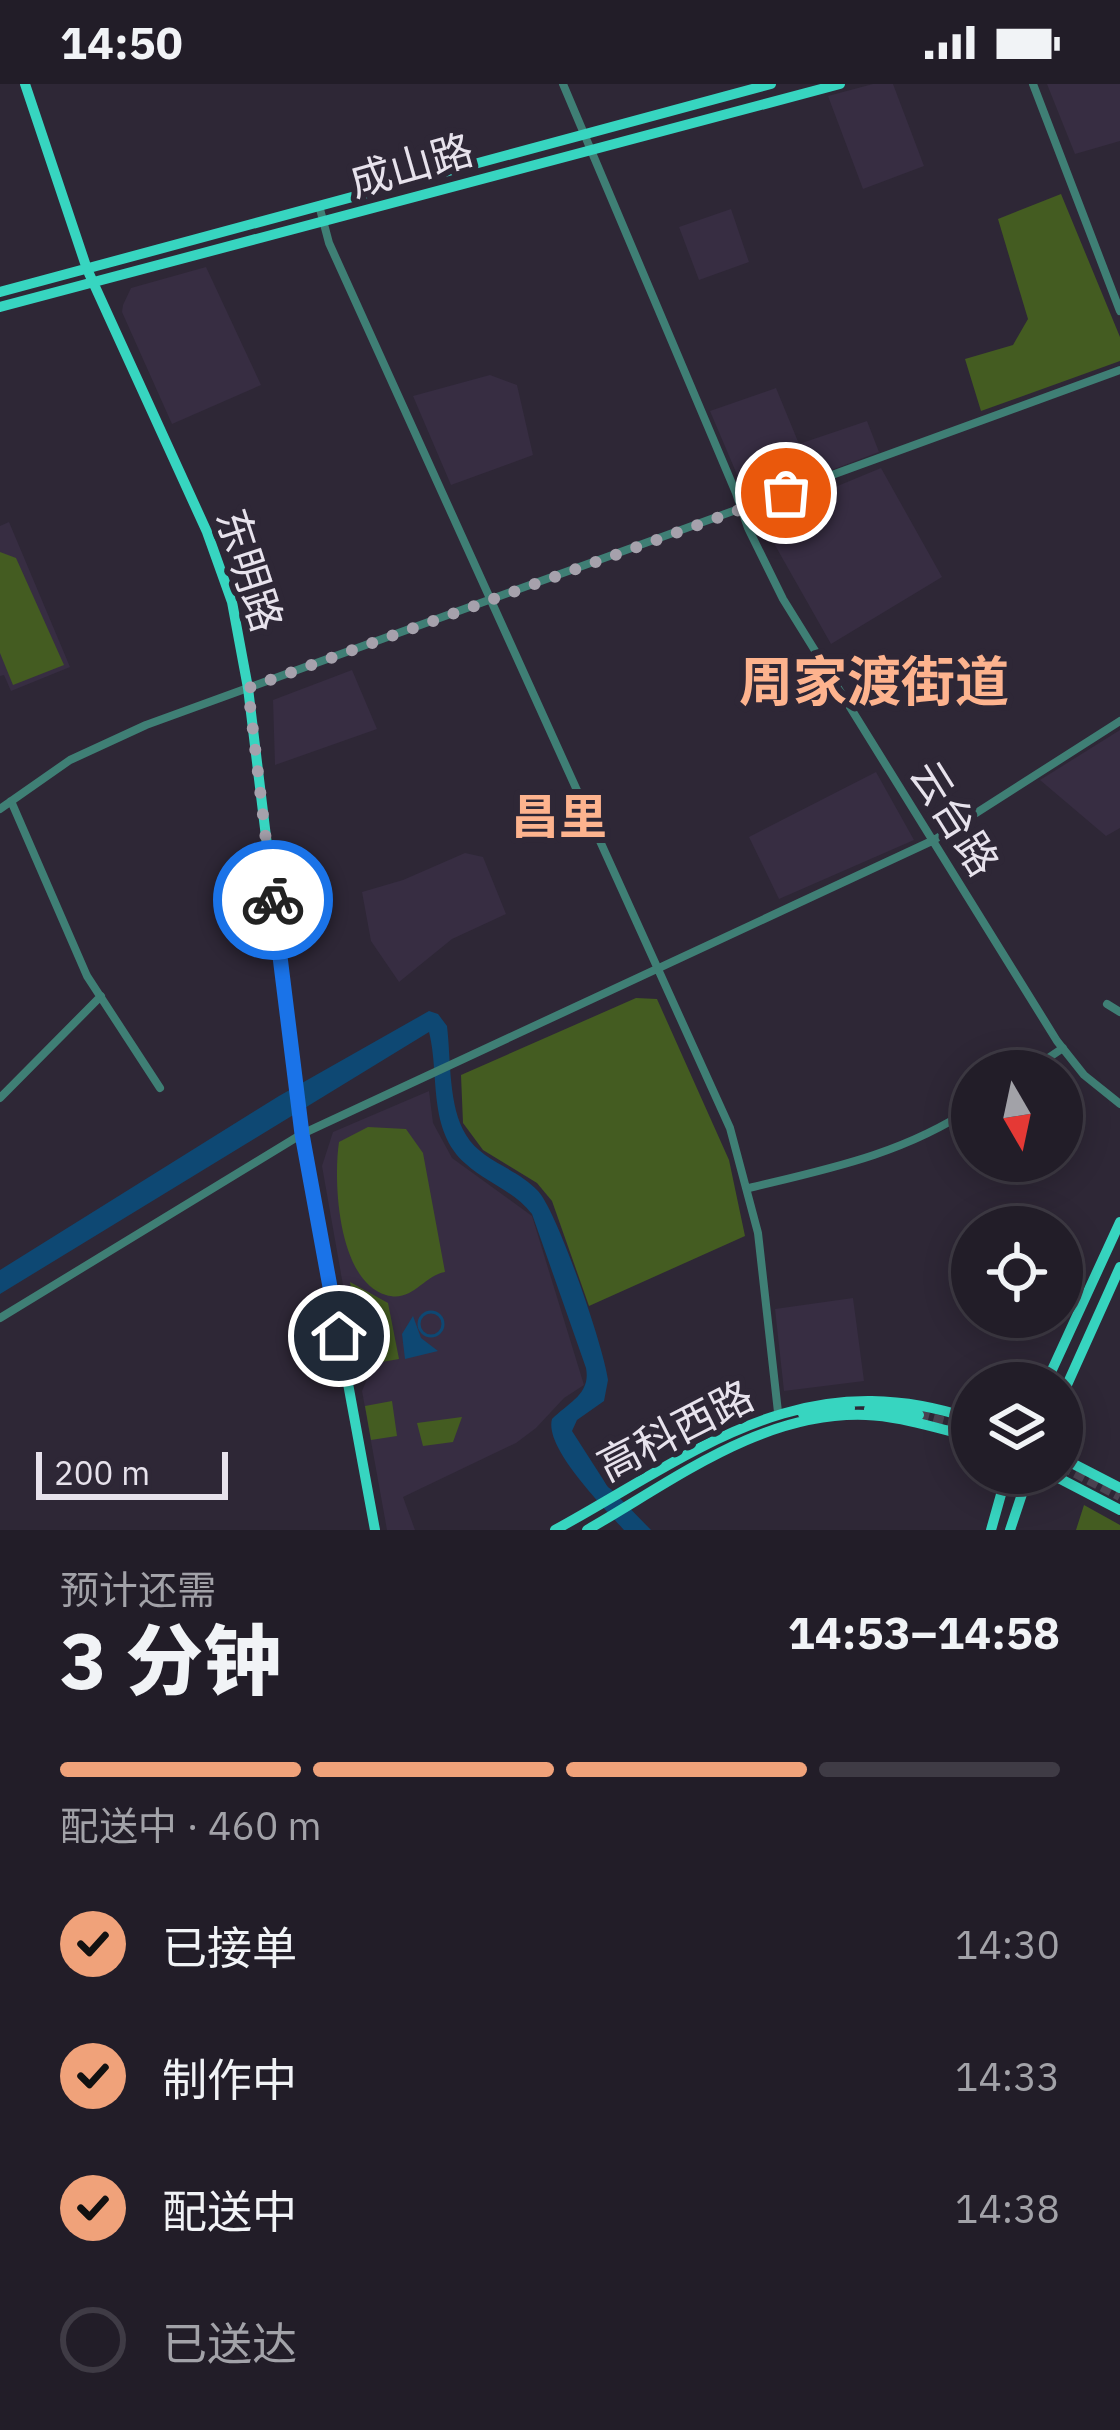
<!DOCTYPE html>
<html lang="zh">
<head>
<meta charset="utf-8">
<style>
	body { margin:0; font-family:"IBM Plex Sans","Noto Sans SC",sans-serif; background:#2e2a34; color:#f1f3f6; height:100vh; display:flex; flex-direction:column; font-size:45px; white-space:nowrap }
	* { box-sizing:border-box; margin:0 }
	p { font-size:39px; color:#a2a2a8 }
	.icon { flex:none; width:66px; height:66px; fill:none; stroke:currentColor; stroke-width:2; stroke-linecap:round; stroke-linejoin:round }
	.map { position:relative; height:1446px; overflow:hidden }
	.panel { display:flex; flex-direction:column; background:#221d28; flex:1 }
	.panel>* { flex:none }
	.needle { width:78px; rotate:171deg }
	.buttons { position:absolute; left:951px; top:966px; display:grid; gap:24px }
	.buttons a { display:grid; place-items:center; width:132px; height:132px; border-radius:50%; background:#221d28; box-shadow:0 6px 30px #0003,0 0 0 3px #3f3b45; font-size:60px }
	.scale { position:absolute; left:36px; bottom:30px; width:192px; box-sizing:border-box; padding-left:12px; border:6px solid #e7e2ec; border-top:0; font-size:33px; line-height:42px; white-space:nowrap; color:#e7e2ec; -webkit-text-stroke:9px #2e2736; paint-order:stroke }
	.pin { position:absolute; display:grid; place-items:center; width:102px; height:102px; color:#fff; margin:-51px; border:6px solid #fff; border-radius:50%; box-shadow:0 3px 12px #0007 }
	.courier { position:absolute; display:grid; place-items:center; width:120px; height:120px; margin:-60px; border:9px solid #1a73e8; border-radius:50%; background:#fff; color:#222; box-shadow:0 3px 15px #0007 }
	.summary em { font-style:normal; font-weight:800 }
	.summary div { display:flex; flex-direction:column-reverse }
	.summary { display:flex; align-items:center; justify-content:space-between; height:204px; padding:0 60px }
	h1 { font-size:78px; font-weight:800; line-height:90px }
	.bar { display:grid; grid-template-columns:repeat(4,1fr); gap:18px 12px; align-content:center; height:144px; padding:0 60px }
	.bar i { height:15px; border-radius:9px; background:#3f3b45 }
	.bar .on { background:#f0a27a }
	.bar p { grid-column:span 4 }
	ol { padding:0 60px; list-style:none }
	li { display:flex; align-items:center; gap:36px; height:132px }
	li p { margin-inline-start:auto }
	li .icon { padding:12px; border-radius:50%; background:#f0a27a; color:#111; stroke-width:4 }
	li:last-child { color:#a2a2a8 }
	li i { width:66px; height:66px; border:6px solid #3f3b45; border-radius:50% }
	.status { display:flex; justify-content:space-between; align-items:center; height:84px; padding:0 60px; background:#221d28; direction:ltr }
	.status svg { height:33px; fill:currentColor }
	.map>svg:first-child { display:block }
	.built { fill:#372d42 }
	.green { fill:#445c21 }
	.water { fill:#0e4873 }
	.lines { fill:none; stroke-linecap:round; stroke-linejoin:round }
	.stream { stroke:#0e4873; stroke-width:3 }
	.major-tunnel { stroke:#4a4351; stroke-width:10; stroke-dasharray:10 5; stroke-linecap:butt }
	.minor { stroke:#3f7f75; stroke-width:8 }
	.major { stroke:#37d5c0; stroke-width:10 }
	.done { stroke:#a6a1ac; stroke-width:12; stroke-dasharray:0 21.6 }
	.route { stroke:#1a73e8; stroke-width:15 }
	.labels { text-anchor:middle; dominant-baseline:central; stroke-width:12; stroke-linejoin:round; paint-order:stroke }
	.street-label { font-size:42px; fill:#e7e2ec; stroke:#2e2736 }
	.quarter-label { font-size:48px; font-weight:bold; fill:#fdb38e; stroke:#2e2736 }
	.district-label { font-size:54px; font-weight:bold; fill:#fdb38e; stroke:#2e2736 }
</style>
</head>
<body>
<div class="status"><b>14:50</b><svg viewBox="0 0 49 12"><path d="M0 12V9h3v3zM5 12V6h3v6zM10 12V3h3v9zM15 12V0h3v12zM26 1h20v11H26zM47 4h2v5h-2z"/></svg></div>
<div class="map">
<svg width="1120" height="1446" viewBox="0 0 1120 1446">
	<rect width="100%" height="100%" fill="#2e2736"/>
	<path class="built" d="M873,0H893L924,82L863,105L828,12Z
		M1047,0H1120V57L1075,70Z
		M731,125L749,178L699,196L679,143Z
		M206,183L261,301L172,340L122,228L123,221L131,204Z
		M490,291L517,301L533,371L451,401L413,312Z
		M776,304L799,360L867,337L879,368L755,415L744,407L710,327Z
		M881,384L942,493L831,560L767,447L770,430Z
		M9,438L70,583L11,607L4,591L0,592V442Z
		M352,586L377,645L275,681L273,616Z
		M1120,646V744L1106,752L1040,696Z
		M876,688L914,756L779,815L749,753Z
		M465,769L483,773L506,830L452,855L399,898L371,857L362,808L403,796Z
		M429,1007L433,1039L452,1074L532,1132L584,1301L564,1314L536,1344L516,1359L403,1413L415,1446H387L362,1307L370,1288L356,1275L322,1082L333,1048Z
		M853,1214L864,1297L784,1307L775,1225Z"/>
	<path class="green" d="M1061,110L1120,253V277L981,327L965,275L1013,261L1028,235L998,135Z
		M0,468L16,474L64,581L13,601L0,569Z
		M636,914L657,915L729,1076L745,1152L589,1222L552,1117L537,1099L483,1066L463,1039L461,991Z
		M368,1043L406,1045L423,1069L445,1188C423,1192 412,1219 386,1211C338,1197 333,1098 339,1058Z
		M350,1198L388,1219L399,1275L365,1281Z
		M392,1317L397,1352L371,1356L365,1322Z
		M462,1333L453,1358L423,1362L417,1339Z
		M1084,1421L1120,1441V1446H1076Z"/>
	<path class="water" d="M429,927L438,930L447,942C451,975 448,1022 466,1051C481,1077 517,1084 538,1107C558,1129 604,1264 608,1296L604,1317L577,1336L572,1347L606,1400L651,1446H624C604,1423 544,1364 552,1335C569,1318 591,1310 586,1284L532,1130C514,1107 487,1099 466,1080C427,1046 440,991 429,948L0,1210V1186L279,1012Z
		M413,1232L421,1254L438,1267L405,1275L402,1250Z"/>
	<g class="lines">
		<path class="stream" d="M419 1240a12 12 0 1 1 24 0a12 12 0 1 1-24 0Z"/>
		<path class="major-tunnel" d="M919,1331L972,1345
			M1062,1382L1120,1412"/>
		<path class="minor" d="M563,0L736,409L748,444L783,515L1057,957L1084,991L1120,1020
			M1033,0L1120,227
			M320,125L329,159L730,1044L758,1149L778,1328
			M11,717L87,892L160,1004
			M0,725L70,676L146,641L1120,286
			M1107,920L1120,928
			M1029,987L1063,964
			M0,1014L101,912
			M749,1104C828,1085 903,1070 972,1024
			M0,1234L302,1050L934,756L1120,637"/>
		<path class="major" d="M25,0L87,185L207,448L232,518L248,604L302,1050L375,1446
			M0,208L771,0
			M0,223L840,0
			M1046,1299L1120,1138
			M1062,1312L1120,1183
			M869,1325L919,1331
			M803,1330L850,1324
			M1062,1374L1120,1404
			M1049,1389L1120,1426
			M555,1446C697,1368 801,1278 972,1335
			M587,1446C673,1397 762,1327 866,1331C897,1332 928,1342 958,1349L972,1355
			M991,1446L1007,1389
			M1010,1446L1029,1389"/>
	</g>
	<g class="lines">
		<path class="done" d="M273,816L248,604L786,409"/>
		<path class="route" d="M273,816L302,1050L339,1252"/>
	</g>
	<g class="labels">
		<g class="street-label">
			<text transform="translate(411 81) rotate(-16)">成山路</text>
			<text transform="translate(250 486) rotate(72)">东明路</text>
			<text transform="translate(955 734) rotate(58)">云台路</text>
			<text transform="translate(675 1346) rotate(-27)">高科西路</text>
		</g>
		<g class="quarter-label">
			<text x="559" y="732">昌里</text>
		</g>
		<g class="district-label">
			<text x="874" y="597">周家渡街道</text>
		</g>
	</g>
</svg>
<div class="buttons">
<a><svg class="needle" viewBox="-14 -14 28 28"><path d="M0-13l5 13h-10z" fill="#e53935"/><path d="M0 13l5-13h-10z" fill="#a2a2a8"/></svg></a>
<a><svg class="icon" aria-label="locate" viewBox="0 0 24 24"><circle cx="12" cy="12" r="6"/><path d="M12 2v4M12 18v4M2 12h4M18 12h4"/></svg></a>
<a><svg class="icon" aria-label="layers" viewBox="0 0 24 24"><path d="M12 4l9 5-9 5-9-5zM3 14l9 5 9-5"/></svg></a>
</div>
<div class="scale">200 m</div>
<div class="pin" style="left:786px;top:409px;background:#ea580c"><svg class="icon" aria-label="bag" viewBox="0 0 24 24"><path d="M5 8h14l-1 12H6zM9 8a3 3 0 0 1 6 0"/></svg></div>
<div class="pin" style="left:339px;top:1252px;background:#1f2937"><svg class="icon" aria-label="home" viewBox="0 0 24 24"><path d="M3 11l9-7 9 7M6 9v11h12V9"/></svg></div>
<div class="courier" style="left:273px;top:816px"><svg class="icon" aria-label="bike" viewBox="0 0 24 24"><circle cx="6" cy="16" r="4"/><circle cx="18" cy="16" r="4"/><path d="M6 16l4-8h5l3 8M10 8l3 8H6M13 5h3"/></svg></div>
</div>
<section class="panel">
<div class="summary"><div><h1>3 分钟</h1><p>预计还需</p></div><em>14:53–14:58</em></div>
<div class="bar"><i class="on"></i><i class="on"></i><i class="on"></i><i></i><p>配送中 · 460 m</p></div>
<ol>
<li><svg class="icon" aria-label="check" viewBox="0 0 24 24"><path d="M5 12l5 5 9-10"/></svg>已接单<p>14:30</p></li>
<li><svg class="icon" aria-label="check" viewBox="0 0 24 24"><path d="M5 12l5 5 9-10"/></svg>制作中<p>14:33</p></li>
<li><svg class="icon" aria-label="check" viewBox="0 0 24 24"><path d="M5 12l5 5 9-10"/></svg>配送中<p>14:38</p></li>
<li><i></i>已送达</li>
</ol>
</section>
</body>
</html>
